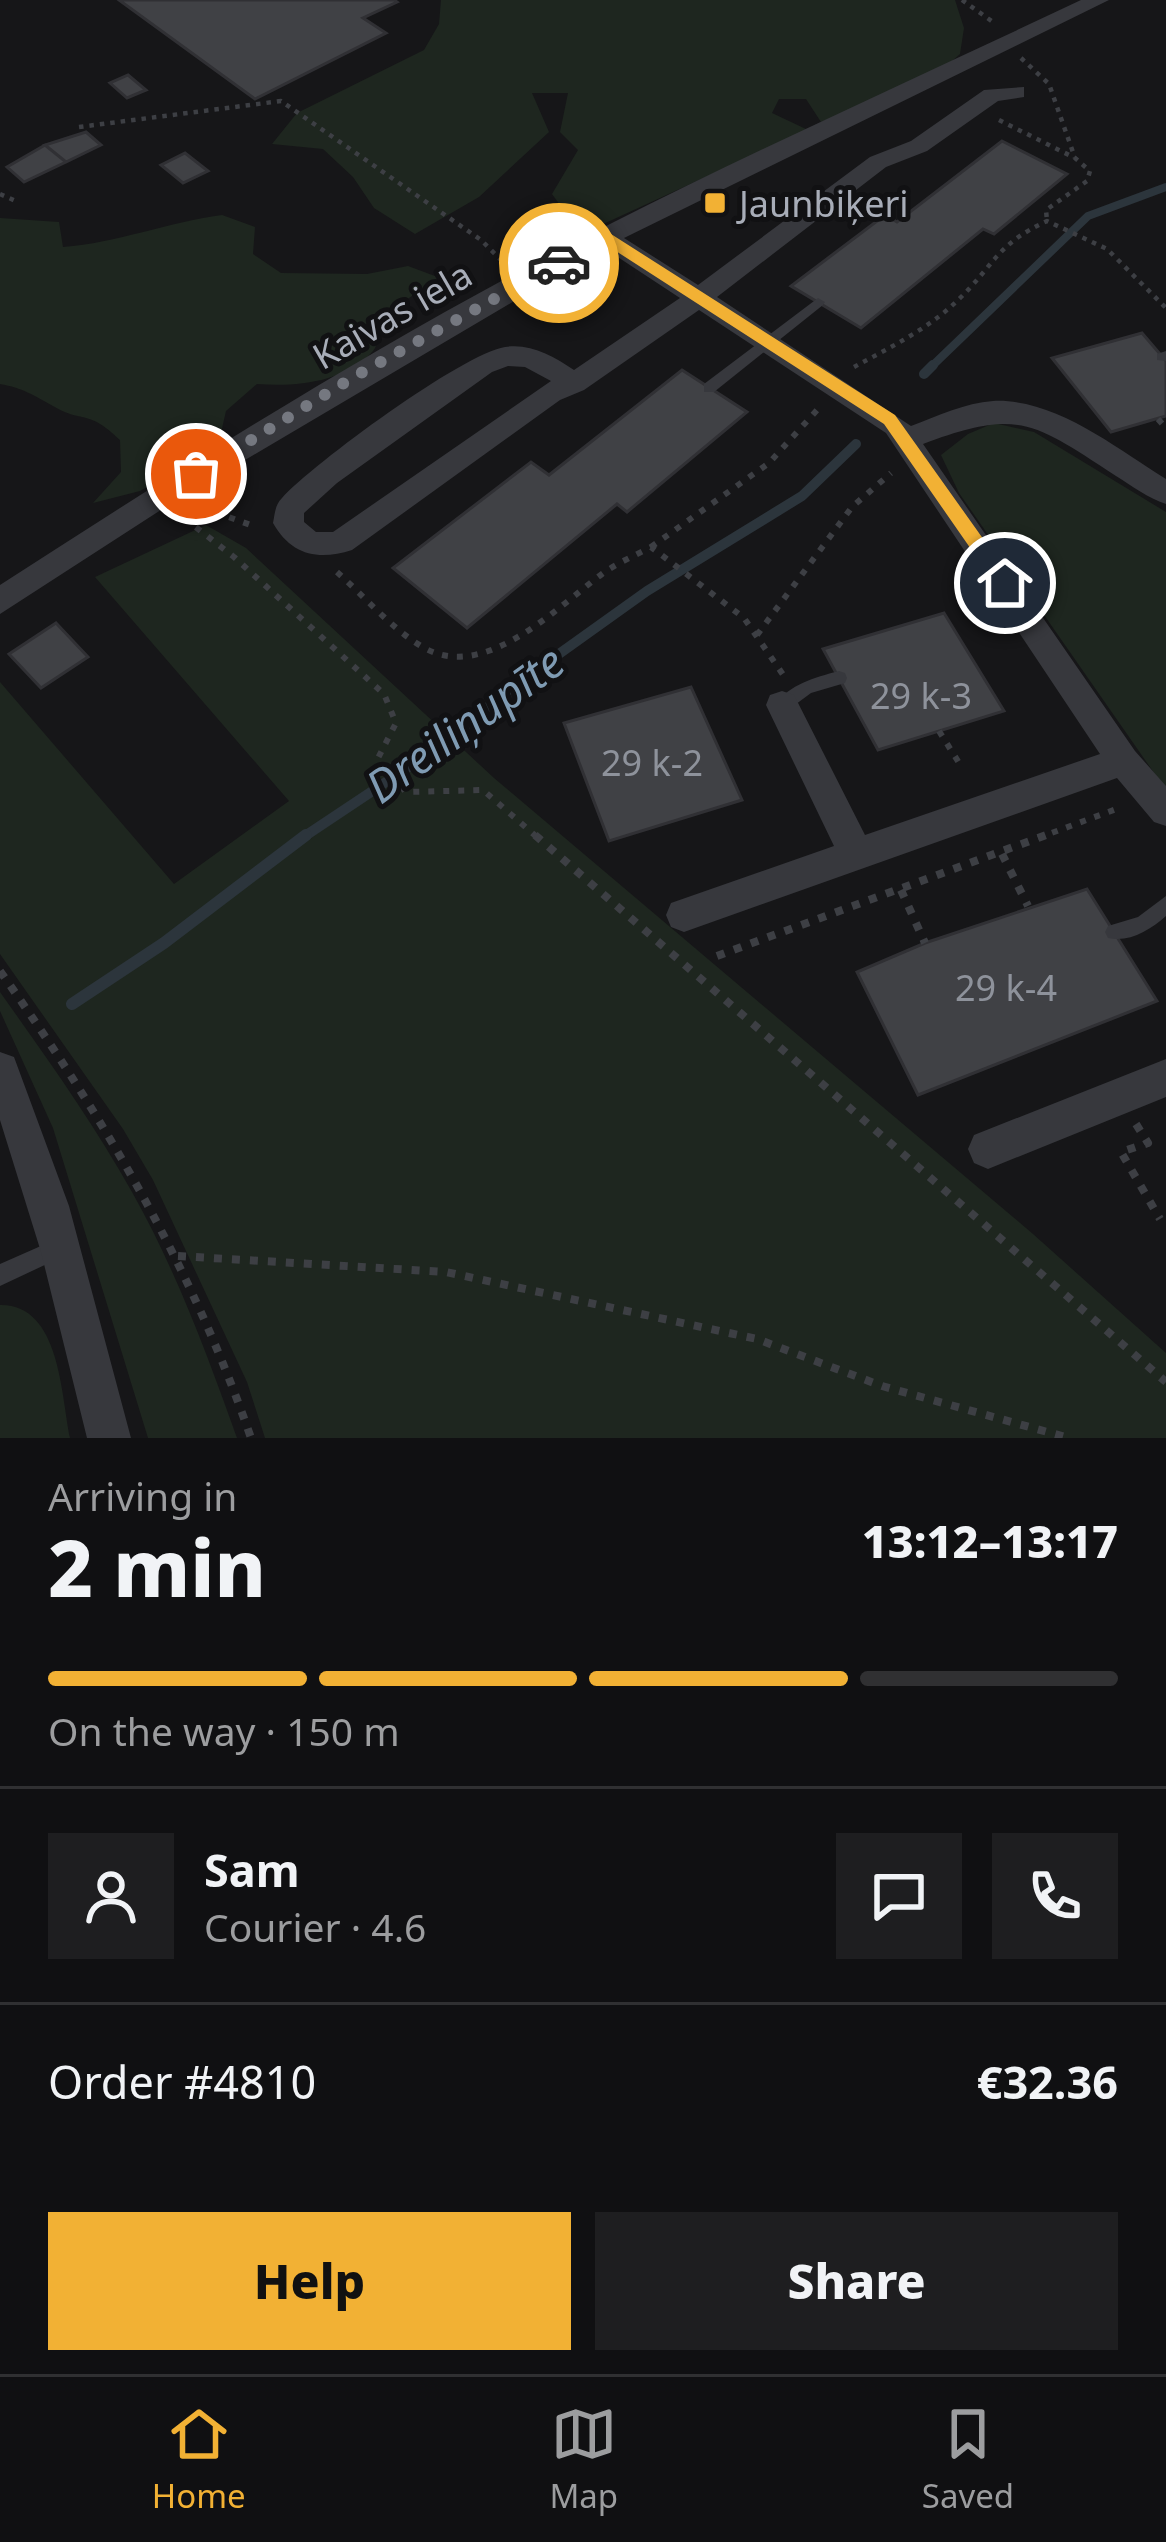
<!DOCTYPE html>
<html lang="en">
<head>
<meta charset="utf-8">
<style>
	body { margin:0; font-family:"Noto Sans",sans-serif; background:#1e1e20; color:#f1f3f6; height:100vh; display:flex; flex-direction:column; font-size:45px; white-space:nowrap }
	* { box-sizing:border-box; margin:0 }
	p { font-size:39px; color:#9c9d9f }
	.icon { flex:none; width:66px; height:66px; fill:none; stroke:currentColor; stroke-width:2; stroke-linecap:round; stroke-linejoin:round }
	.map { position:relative; height:1438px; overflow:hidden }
	.drawer { display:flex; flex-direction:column; background:#101012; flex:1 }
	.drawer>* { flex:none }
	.pin { position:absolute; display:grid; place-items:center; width:102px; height:102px; color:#fff; margin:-51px; border:6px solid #fff; border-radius:50%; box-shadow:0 3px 12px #0007 }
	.courier { position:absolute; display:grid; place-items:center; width:120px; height:120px; margin:-60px; border:9px solid #f2b134; border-radius:50%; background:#fff; color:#222; box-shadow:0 3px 15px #0007 }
	.head em { font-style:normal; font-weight:800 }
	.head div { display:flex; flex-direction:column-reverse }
	.head { display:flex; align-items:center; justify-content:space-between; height:204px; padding:0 48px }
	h1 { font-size:78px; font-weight:800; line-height:90px }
	.bar { display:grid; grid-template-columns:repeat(4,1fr); gap:18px 12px; align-content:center; height:144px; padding:0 48px }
	.bar i { height:15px; border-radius:9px; background:#303032 }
	.bar .current { background:#f2b134 }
	.bar p { grid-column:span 4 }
	.line { display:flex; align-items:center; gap:30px; padding:0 48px; border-top:3px solid #303032 }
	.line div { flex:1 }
	.round { display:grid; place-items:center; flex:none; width:126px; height:126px; border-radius:0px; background:#1e1e20 }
	.cta { display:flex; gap:24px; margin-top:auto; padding:24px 48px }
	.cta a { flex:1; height:138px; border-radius:0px; background:#f2b134; color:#111; font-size:48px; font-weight:800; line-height:138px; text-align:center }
	.cta a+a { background:#1e1e20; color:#f1f3f6 }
	.menu { display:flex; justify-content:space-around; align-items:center; height:168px; border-top:3px solid #303032; background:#101012; font-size:33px; color:#9c9d9f }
	.menu a { display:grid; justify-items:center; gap:6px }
	.menu .current { color:#f2b134 }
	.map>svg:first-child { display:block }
	.green { fill:#1e261f }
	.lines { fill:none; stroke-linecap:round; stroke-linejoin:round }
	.stream-far2 { stroke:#2c353c; stroke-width:8 }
	.stream-far1 { stroke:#2c353c; stroke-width:10 }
	.stream { stroke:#2c353c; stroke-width:12 }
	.building { fill:#404145; stroke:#303034; stroke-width:3 }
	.path-far2 { stroke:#3d3f44; stroke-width:4.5; stroke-dasharray:4.5 6; stroke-linecap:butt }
	.path-far1 { stroke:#3d3f44; stroke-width:6; stroke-dasharray:6 9; stroke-linecap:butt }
	.path { stroke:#3d3f44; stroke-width:8; stroke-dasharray:8 10; stroke-linecap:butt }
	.lane { fill:#37383d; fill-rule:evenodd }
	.street { fill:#37383d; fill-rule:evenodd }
	.route { fill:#f2b134 }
	.done { stroke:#757880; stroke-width:12; stroke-dasharray:0 21.6 }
	.poi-dot { fill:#f2b134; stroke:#111113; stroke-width:4.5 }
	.labels { text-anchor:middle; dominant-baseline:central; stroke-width:10; stroke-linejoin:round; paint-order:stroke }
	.far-poi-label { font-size:36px; fill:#a8adb8; stroke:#111113; text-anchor:start }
	.far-street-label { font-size:36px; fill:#a8adb8; stroke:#111113 }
	.number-label { font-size:36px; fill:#8e929b }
	.water-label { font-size:45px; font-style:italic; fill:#7f9bb3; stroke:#111113 }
</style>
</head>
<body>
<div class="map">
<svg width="1166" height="1438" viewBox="0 0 1166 1438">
	<rect width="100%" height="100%" fill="#161618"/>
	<path class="green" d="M441,0H955L964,28L960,54L934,77L821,122L806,99H779L772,113L808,130L601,225L568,216L552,194L578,150L560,132L568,93H532L549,132L479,197L415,234L374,208L353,177L323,149L272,144L297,113L424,50L439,24Z
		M222,215L255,227L253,254L281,273L367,274L408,266L443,279C421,290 396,302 384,325C379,332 378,345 373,351C345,383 294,387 257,384L226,411L218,446L140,491L93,503L121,472L120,440C87,408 83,424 53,406C33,395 23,388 0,384V218L59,222L63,247C117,243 168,222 222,215Z
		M994,423L1034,432L1166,512V790L959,493L941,455L968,434Z
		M206,525L246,548L494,778L1033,1234L1166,1353V1438H265L247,1382L153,1180L123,1129L0,954V682L174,884L289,801L95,577Z
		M0,992C46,1057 93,1122 132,1192C176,1270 207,1354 237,1438H148L53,1128L0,1011Z
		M0,1305C60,1304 61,1394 70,1438H0Z"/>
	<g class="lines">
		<path class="stream-far2" d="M930,368L1088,216L1166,187"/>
		<path class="stream-far1" d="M924,374L933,365
			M302,838L452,738L503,694L647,591L802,496L856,444"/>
		<path class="stream" d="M72,1004L164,943L306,835"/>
	</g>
	<path class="building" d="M119,0H394L397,2L363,18L386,33L255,99Z
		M128,75L146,90L127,98L110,83Z
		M86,132L101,145L66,162L45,145Z
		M1002,141L1067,174L994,234L983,229L861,328L791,286L885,215L897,222Z
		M45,145L66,162L24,182L7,167Z
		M185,153L208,171L183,183L161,165Z
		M1142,333L1166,361V416L1111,432L1052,358Z
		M682,370L747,412L627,512L617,504L467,628L393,568L531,462L549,475Z
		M944,613L1004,711L878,750L823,649Z
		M56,623L88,657L41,688L9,654Z
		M691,687L742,800L609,841L564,723Z
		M1087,889L1157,1001L918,1095L857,972L925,943Z"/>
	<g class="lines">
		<path class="path-far2" d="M962,0L993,22
			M1021,58L1049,84L1075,158
			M999,120L1075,158L1090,171L1087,181L1046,210L1047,221
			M79,127L281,101L481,240L501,260
			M0,194L18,202
			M854,367C889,348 928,329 957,301C995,265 995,245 1047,221L1107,249L1166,308"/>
		<path class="path-far1" d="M1158,419L1166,428
			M201,507L256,527
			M184,518L234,557L384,694L396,723L377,760L406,792L483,790L538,838
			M651,547L769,463L818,409
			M337,572C364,596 391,628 421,646C483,685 557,607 602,574C617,563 634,556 651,547L744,618L784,676
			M757,635L852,507L891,473
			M939,731L961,766
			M1038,838L1119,808"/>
		<path class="path" d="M535,835L1166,1382
			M1002,854L1028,906
			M901,890L925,943
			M717,956L1046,835
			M0,971C104,1118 192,1267 251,1438
			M1136,1124L1148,1143L1121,1152L1160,1219
			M178,1256L446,1272L757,1339L882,1386L1069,1438"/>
		<path class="lane" d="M818,298L825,302L823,305L714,392H704V384Z
			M1166,351V361L1157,360V354Z
			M839,671L845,673L847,678L845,683L811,693L788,710H776L774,705C791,684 813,678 839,671Z
			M1166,896V916C1150,930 1129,943 1108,938L1105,932L1108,926L1138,917Z
			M59,1238L66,1241L69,1248L66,1255L0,1286V1264Z"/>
		<path class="street" d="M1081,0H1109L624,238L698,285L870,157L911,141L984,90L1024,87V97L998,101L927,151L886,167L717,297L911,426C937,416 965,403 993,401C1055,398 1116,448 1166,479V504C1148,498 1132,486 1116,476C1033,422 1019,408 923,444L1135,751L1166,786V826L1154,822L1117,778L684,932L671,927L666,915L671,903L834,846L766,705L770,695L782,691L794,695L865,835L1100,754L886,433L699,310L584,390L560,400L352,550C318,561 291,555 273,523C275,513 275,505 282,498C314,463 462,354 505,347C530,343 553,356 574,370L680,298L604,248L167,506L0,614V585C198,457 401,329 612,223C766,145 925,74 1081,0ZM508,366L525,367L551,381L333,532H316L304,522V513L337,483L492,372Z
			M0,1052L14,1057L69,1206L131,1438H87L41,1252L0,1120Z
			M1166,1059V1097L988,1169L974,1163L968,1149L974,1135Z"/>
	</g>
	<path class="route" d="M600,234H611L895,415L1011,578V588H998L884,424L605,244L565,266H554V259Z"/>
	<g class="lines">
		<path class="done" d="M196,474L352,378L559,263"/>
	</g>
	<rect class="poi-dot" x="703" y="191" width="24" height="24" rx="6"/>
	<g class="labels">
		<g class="far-poi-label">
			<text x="739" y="203">Jaunbiķeri</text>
		</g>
		<g class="far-street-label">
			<text transform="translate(392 315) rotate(-30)">Kaivas iela</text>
		</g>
		<g class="number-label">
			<text x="921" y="695">29 k-3</text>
			<text x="652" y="762">29 k-2</text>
			<text x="1006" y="987">29 k-4</text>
		</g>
		<g class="water-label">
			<text transform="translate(464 723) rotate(-36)">Dreiliņupīte</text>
		</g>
	</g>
</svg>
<div class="pin" style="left:196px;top:474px;background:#ea580c"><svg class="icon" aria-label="bag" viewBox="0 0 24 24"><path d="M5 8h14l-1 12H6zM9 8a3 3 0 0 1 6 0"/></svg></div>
<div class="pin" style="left:1005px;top:583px;background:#1f2937"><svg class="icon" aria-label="home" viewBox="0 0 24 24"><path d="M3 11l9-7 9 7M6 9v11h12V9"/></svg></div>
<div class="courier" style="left:559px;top:263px"><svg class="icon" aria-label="car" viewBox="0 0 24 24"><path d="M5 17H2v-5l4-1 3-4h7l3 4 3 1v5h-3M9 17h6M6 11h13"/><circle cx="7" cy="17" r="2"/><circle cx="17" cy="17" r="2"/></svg></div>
</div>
<section class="drawer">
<div class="head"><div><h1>2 min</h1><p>Arriving in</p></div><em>13:12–13:17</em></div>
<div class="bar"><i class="current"></i><i class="current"></i><i class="current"></i><i></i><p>On the way · 150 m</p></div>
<div class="line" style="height:216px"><a class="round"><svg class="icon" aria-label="person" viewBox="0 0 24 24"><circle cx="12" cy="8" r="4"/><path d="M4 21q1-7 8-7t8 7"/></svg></a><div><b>Sam</b><p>Courier · 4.6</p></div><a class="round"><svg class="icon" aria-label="chat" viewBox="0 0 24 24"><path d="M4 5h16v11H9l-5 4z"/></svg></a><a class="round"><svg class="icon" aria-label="phone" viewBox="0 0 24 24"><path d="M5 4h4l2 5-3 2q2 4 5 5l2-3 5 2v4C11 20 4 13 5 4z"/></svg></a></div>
<div class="line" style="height:156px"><div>Order #4810</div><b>€32.36</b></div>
<div class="cta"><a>Help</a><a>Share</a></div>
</section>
<nav class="menu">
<a class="current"><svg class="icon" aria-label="home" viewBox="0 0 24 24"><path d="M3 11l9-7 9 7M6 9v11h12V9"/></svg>Home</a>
<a><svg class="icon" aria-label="map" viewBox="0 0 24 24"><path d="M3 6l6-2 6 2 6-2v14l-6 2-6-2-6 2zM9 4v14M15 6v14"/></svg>Map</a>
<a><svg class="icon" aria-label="saved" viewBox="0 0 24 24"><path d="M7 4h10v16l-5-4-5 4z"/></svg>Saved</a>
</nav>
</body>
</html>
